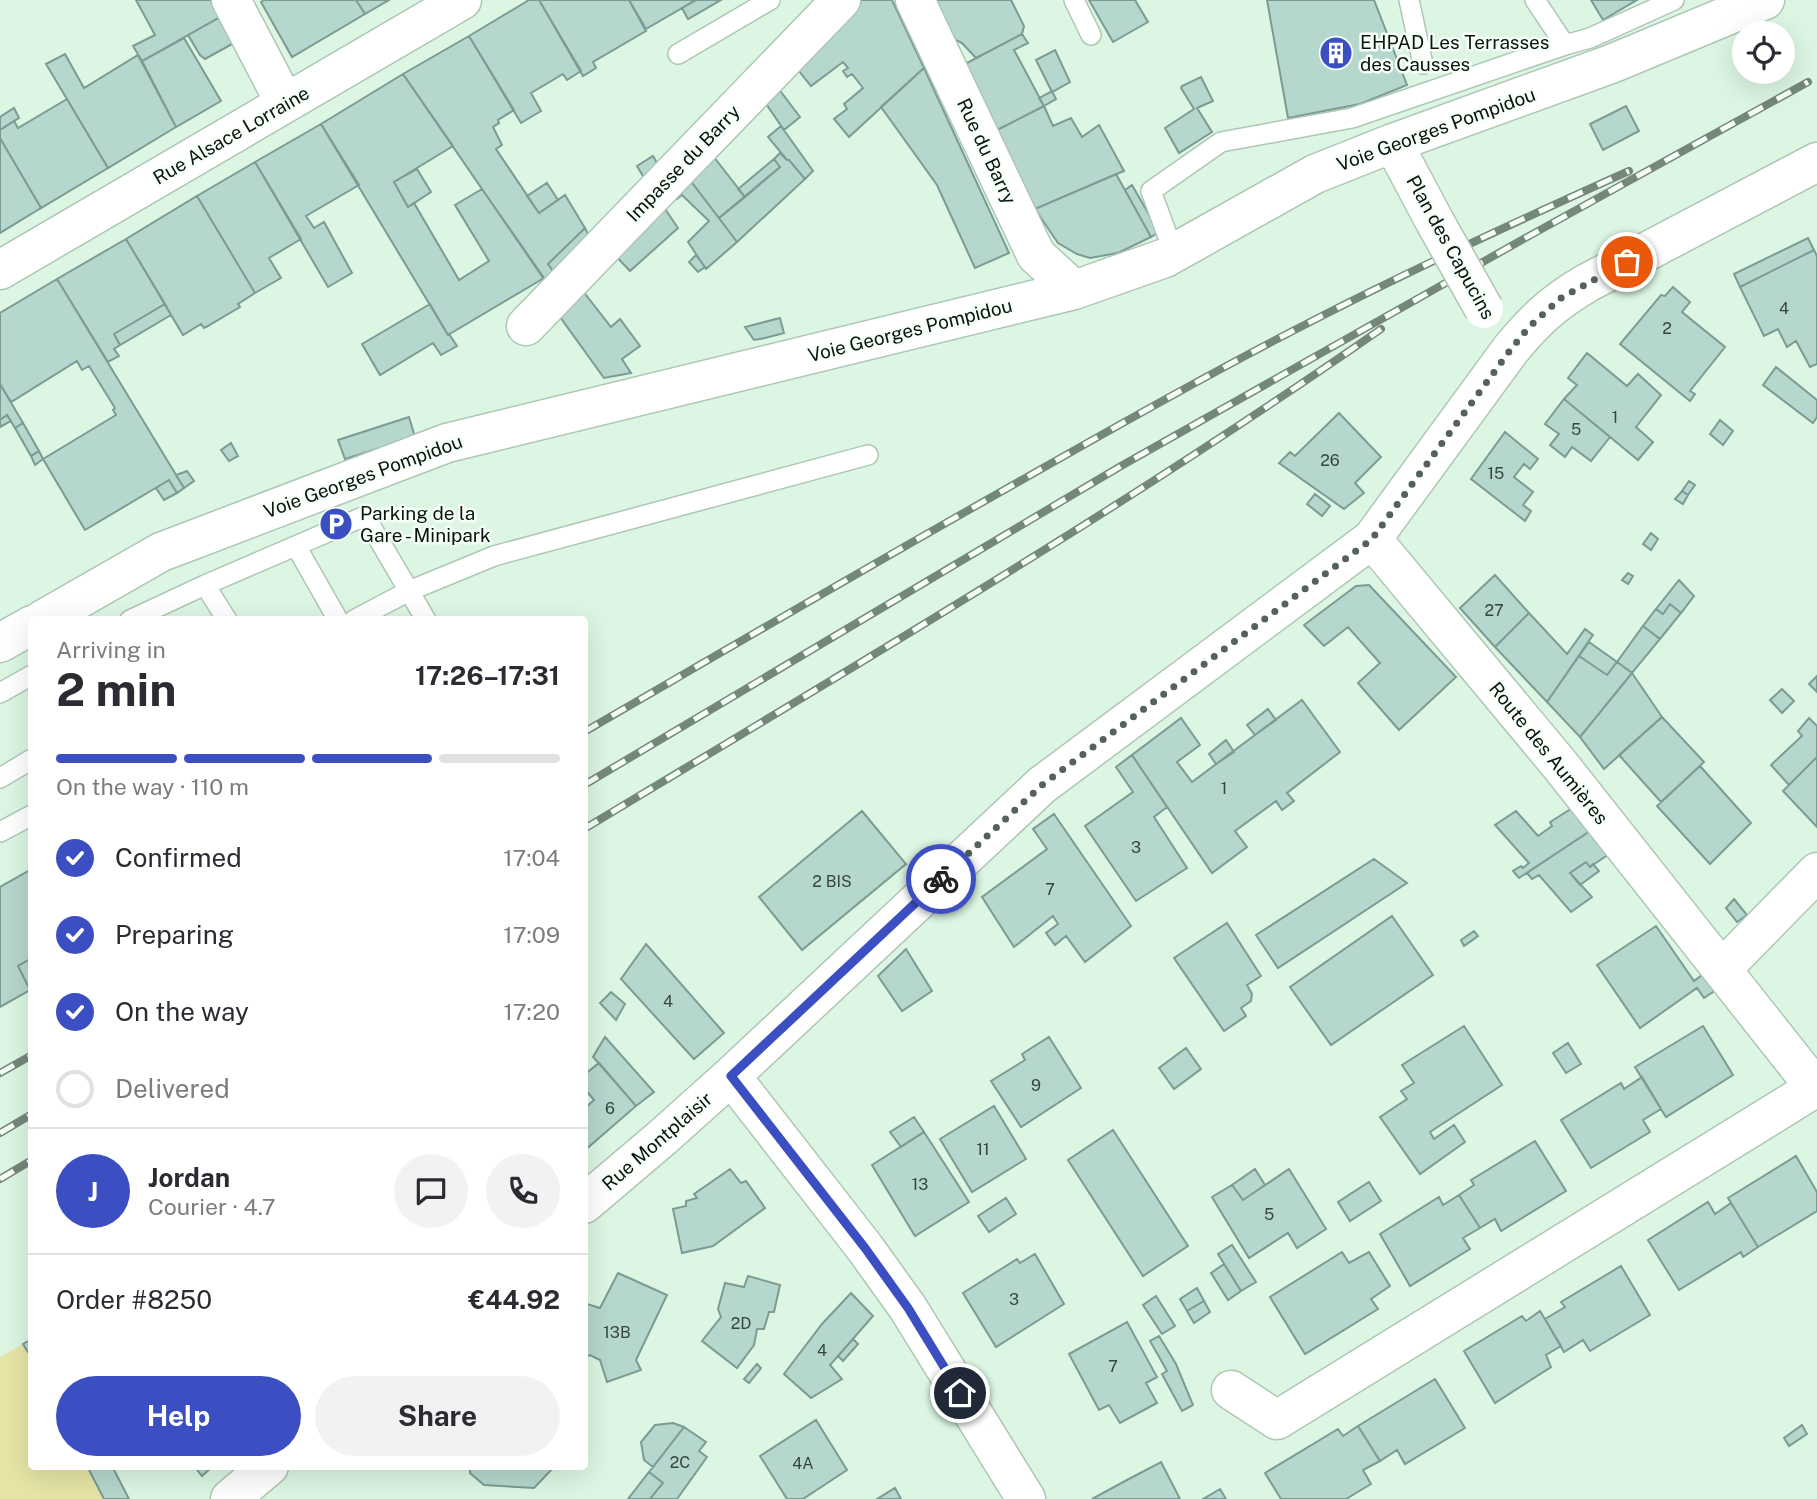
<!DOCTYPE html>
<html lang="en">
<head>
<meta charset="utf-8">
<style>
	body { margin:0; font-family:"Public Sans",sans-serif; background:#f2f2f3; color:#2b2b33; height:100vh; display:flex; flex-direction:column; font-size:26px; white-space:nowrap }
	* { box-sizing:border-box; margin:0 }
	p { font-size:23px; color:#7c7c81 }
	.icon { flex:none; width:38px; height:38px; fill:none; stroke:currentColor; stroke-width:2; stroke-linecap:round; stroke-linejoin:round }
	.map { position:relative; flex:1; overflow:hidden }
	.side { position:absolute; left:28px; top:616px; width:560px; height:854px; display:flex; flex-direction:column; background:#fff; border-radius:7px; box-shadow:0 7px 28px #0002 }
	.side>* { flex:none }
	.controls { position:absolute; left:1732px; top:21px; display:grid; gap:14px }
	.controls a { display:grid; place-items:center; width:63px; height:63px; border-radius:50%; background:#fff; box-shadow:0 7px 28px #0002; font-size:35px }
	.pin { position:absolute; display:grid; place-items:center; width:60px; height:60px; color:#fff; margin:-30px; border:4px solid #fff; border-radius:50%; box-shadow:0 2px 7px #0007 }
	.courier { position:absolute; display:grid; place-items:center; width:70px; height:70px; margin:-35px; border:5px solid #3b4fc2; border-radius:50%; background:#fff; color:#222; box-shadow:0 2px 9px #0007 }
	.headline em { font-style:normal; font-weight:700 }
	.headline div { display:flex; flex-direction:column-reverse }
	.headline { display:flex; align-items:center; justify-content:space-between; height:119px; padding:0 28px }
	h1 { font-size:46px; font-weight:700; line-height:52px }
	.bar { display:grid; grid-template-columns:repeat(4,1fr); gap:10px 7px; align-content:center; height:84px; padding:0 28px }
	.bar i { height:9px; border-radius:5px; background:#e1e1e2 }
	.bar .on { background:#3b4fc2 }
	.bar p { grid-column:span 4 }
	.line { display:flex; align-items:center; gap:18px; padding:0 28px; border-top:2px solid #e1e1e2 }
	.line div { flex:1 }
	.round { display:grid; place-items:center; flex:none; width:74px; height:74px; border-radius:37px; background:#f2f2f3 }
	ol { padding:0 28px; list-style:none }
	li { display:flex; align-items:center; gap:21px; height:77px }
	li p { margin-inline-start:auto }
	li .icon { padding:7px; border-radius:50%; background:#3b4fc2; color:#fff; stroke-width:4 }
	li:last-child { color:#7c7c81 }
	li i { width:38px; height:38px; border:4px solid #e1e1e2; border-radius:50% }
	.button { display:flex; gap:14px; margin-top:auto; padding:14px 28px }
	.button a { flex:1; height:80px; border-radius:42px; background:#3b4fc2; color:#fff; font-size:28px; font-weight:700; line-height:80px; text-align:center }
	.button a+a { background:#f2f2f3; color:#2b2b33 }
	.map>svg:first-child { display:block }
	.green { fill:#e6e5a6 }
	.building { fill:#b6d7ce; stroke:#7b9b93; stroke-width:2 }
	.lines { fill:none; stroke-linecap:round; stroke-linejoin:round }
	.service-casing { stroke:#aec7b5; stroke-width:22 }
	.minor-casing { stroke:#aec7b5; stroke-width:41 }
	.service { stroke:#fff; stroke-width:19 }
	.minor { stroke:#fff; stroke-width:38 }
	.rail-casing { stroke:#75877a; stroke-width:8 }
	.rail { stroke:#f5fff7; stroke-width:5; stroke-dasharray:16; stroke-linecap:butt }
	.minor-bridge-casing { stroke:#aec7b5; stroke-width:41; stroke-linecap:butt }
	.minor-bridge { stroke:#fff; stroke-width:38 }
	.done { stroke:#546258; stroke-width:7; stroke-dasharray:0 12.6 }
	.route { stroke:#3b4fc2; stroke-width:9 }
	.labels { text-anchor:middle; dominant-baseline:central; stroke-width:5; stroke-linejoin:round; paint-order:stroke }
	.number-label { font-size:16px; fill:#35443d }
	.poi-label { font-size:19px; fill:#0a130d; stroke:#f5fff7; text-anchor:start }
	.street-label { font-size:19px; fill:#0a130d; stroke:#f5fff7 }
</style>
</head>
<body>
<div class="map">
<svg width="1817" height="1499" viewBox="0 0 1817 1499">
	<rect width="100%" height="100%" fill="#dcf6e3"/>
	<path class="green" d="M23,1344L31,1359L32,1466L87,1467L104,1499H0V1357Z"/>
	<path class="building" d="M136,0H211L220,17L142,61L133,46L155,35Z
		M264,0H356L365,14L292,57L261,2Z
		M356,0H389L365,14Z
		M529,0H539L581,71L567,80L563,74L531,93L541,111L521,123L469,36Z
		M539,0H629L646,31L593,62L596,68L583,76Z
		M629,0H696L646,29Z
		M696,0H721L688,19L682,8Z
		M859,0H892L924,68L849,137L834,119L847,109L844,104L863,88L852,74L847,77L843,71L848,68L843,62L811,86L795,66Z
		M935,0H1011L1024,26L1022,34L976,58L962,43L952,38Z
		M1089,0H1135L1148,22L1113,42Z
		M1267,0H1374L1407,85L1360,104L1288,118Z
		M1591,0H1637L1603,20Z
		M220,17L234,43L205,59L200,55L188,35Z
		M1022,34L1028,43L1014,50L1044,106L997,130L965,64Z
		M469,36L514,110L498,120L499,123L493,127L502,145L496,149L539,213L565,195L585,228L548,264L559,280L550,288L403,74Z
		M184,38L221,101L176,127L142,61Z
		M1055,50L1070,82L1052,92L1036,60Z
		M65,54L84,88L138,55L176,127L108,168L46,64Z
		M924,68L1009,253L975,268L937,185L881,107Z
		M403,74L453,146L394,182L408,207L414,203L459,280L489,261L455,205L482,189L544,278L448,335L321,124Z
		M1201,77L1213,101L1197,108L1212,132L1179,153L1165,128L1194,109L1181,88L1182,86Z
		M775,84L800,117L784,130L762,98Z
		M1052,91L1056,99L1044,106L1039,98Z
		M67,99L108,168L41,208L0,138V130L14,121L18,128Z
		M1044,106L1053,126L1071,118L1082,137L1099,125L1124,171L1035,209L997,130Z
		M1626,106L1639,131L1603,150L1590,124Z
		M14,108L19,118L0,130V117Z
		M321,124L359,185L306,216L314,228L324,222L352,273L328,287L255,162Z
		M781,126L813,171L805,179L789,160H787L768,137Z
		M0,138L41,208L0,233Z
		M710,152L745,197L719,218L687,176Z
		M780,153L787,160H789L805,179L737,242L719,218L780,167L774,159Z
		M653,156L664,175L650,188L637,166Z
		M774,159L780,167L745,197L738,189Z
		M255,162L301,239L269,258L281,278L255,293L197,196Z
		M417,169L431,192L408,207L394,182Z
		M1116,174L1151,237L1118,253L1090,258L1077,254L1058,243L1035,209Z
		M687,176L737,242L706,269L688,242L709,221L682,195L677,199L671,193Z
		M547,183L558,200L539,213L527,196Z
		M1132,185L1159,232L1151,237L1125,190Z
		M197,196L255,293L238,304L240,307L206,327L204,328L201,324L183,335L126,239Z
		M663,206L678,228L630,271L613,253Z
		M585,228L592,242L559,280L548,264Z
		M1808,238L1814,250L1740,287L1734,274Z
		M126,239L165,304L114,334L120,345L114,349L119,356L108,362L57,279Z
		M1814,250L1817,256V364L1810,367L1796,341L1787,347L1778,329L1764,336L1740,287Z
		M696,255L705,267L698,272L689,262Z
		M57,279L184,488L177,493L169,480L85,530L43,459L116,415L113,410L115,408L89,366L82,370L77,361L11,402L0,384V313Z
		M579,286L611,327L620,319L640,346L622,359L631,373L604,378L555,310Z
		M1673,287L1690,302L1682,312L1725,347L1690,391L1695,394L1690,401L1620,344L1661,295L1665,296Z
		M165,304L171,315L120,345L114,334Z
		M430,304L448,335L449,334L457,346L441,355L433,343L380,375L362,344Z
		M780,318L784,333L765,338L754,340L745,327Z
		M1587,353L1627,386L1638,374L1661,395L1636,427L1653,442L1638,460L1564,399L1577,385L1568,378Z
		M1776,367L1817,400V417L1813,423L1763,385Z
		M0,384L23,423L15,428L7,415L0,420Z
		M1564,399L1610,437L1591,461L1572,447L1565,457L1550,445L1559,434L1545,424Z
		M1339,413L1381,457L1355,483L1364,493L1344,509L1279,463L1290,452L1295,456Z
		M7,415L11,421L0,427V420Z
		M409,417L415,437L345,459L338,440Z
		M1720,420L1733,431L1723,445L1710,434Z
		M23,423L39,451L31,456L15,428Z
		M1505,432L1538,459L1530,469L1524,464L1514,477L1533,492L1523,505L1531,511L1525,521L1471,479Z
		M231,443L238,456L229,461L221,450Z
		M39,451L43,459L35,465L31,456Z
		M187,471L194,481L184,488L176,475Z
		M169,480L177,493L164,500L156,488Z
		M1689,481L1695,485L1688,495L1682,491Z
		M1682,491L1688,495L1683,504L1675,499Z
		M1315,494L1330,506L1322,516L1307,504Z
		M1651,533L1658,539L1651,550L1643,544Z
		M1628,573L1633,576L1628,584L1622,580Z
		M1495,575L1529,613L1495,647L1460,608Z
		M1679,580L1694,596L1681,613L1670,604L1663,614L1656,609Z
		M1369,585L1456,677L1399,730L1358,683L1380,663L1348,627L1324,646L1304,625L1356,586Z
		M1670,604L1681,613L1660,639L1643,626L1656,609L1663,614Z
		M1529,613L1567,654L1585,629L1593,635L1547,702L1495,647Z
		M1643,626L1660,639L1632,673L1617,662Z
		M1589,642L1617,662L1607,675L1579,656Z
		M1579,656L1607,675L1617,662L1632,673L1580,737L1547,702Z
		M1632,673L1662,717L1604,769L1580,737Z
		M1817,676V692L1809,684Z
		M1782,689L1794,701L1782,713L1770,700Z
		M1302,700L1340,752L1287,793L1294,801L1282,810L1276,801L1235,831L1247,847L1212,873L1132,755L1181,718L1200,745L1177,762L1192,782Z
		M1268,709L1276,720L1255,735L1247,725Z
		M1662,717L1704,762L1661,802L1619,755Z
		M1809,718L1817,726V757L1789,785L1771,765L1802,736L1798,731Z
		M1226,740L1234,752L1216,764L1209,754Z
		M1132,755L1167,807L1154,817L1187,868L1136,901L1085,826L1133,792L1116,767Z
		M1817,757V827L1783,791Z
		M1700,766L1751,823L1710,864L1657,806Z
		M1574,807L1593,829L1519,878L1513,871L1521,866L1523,868L1529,863L1495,825L1516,811L1538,836L1552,826L1550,822Z
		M862,811L906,864L802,950L759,897Z
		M1054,814L1131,926L1085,962L1066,936L1055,945L1046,933L1058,924L1053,916L1014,947L982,897L1047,849L1033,829Z
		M1593,829L1612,852L1590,867L1586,862L1570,873L1592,897L1571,912L1539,875L1532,879L1527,873Z
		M1374,859L1407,883L1278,968L1256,935Z
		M1586,862L1590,867L1593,864L1599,871L1580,885L1570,873Z
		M32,869V958L18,966L30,990L0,1007V887Z
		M1734,899L1747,915L1737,922L1726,908Z
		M1392,916L1433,975L1331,1045L1290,987Z
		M1227,923L1261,976L1247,985L1252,994L1251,1001L1241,1008L1246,1016L1224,1031L1174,958Z
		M1656,926L1694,981L1706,972L1719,988L1704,998L1697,988L1640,1028L1597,965Z
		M1474,931L1478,936L1464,946L1461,940Z
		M646,944L724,1033L694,1059L621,979Z
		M906,949L932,991L902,1011L878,976Z
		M32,958V989L30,990L18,966Z
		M611,992L625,1004L616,1020L600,1003Z
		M1464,1026L1502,1085L1430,1132L1434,1139L1454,1125L1465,1142L1420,1174L1380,1117L1407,1099L1401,1091L1414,1083L1402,1065Z
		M1703,1026L1733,1075L1666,1117L1635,1067Z
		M605,1037L654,1092L636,1106L593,1057Z
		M1049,1037L1081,1088L1021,1127L991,1081L1025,1060L1022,1054Z
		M1568,1043L1581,1064L1566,1073L1553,1053Z
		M1186,1048L1201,1069L1174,1089L1159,1068Z
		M599,1063L636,1106L584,1151V1109L594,1100L584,1088V1075Z
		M1642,1077L1661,1109L1643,1120L1650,1132L1591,1168L1561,1120L1621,1083L1624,1089Z
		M994,1106L1026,1159L972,1192L940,1139Z
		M914,1117L924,1132L901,1147L890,1132Z
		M1113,1130L1188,1246L1143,1276L1068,1160Z
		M924,1132L969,1202L915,1236L872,1165Z
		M1535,1141L1566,1191L1501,1231L1495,1219L1480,1228L1459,1195L1474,1185L1471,1180Z
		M1796,1156L1817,1192V1211L1758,1247L1728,1198Z
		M730,1169L741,1183L746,1181L765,1208L713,1246L682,1253L673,1209L686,1206V1201L697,1198L694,1194Z
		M1255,1169L1265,1185L1243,1200L1232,1185Z
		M1289,1169L1326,1229L1297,1248L1288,1233L1249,1258L1212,1197L1232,1185L1243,1200Z
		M1369,1182L1381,1201L1350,1221L1338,1202Z
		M1459,1195L1480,1228L1463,1238L1470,1249L1410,1286L1380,1234L1439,1197L1443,1205Z
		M1006,1198L1016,1214L989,1232L978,1216Z
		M1708,1202L1715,1214L1731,1203L1758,1247L1743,1257L1741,1252L1679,1290L1648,1240Z
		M1232,1245L1256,1282L1241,1291L1218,1254Z
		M1342,1252L1349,1263L1369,1252L1390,1286L1371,1299L1378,1309L1305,1354L1270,1297Z
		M1035,1254L1064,1304L996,1347L963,1293L1017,1259L1020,1263Z
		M1224,1264L1241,1291L1228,1300L1211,1273Z
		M1621,1266L1650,1315L1590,1351L1583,1340L1564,1352L1545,1319L1565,1307L1561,1302Z
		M618,1273L667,1295L636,1360L641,1370L607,1382L600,1360L590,1355L584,1358V1303L600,1308Z
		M748,1276L780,1285L774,1312H769L764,1329H757L754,1345L737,1368L702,1341L721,1317L718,1309L725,1283L744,1287Z
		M1197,1288L1204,1301L1187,1311L1180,1299Z
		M851,1293L873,1316L830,1365L842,1379L811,1398L784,1374L822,1324Z
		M1156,1296L1175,1326L1162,1334L1143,1305Z
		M1204,1301L1210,1312L1194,1323L1187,1311Z
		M1540,1311L1561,1346L1546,1355L1551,1367L1495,1403L1464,1351L1522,1316L1526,1321Z
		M1127,1322L1157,1377L1146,1383L1157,1403L1120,1423L1109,1405L1099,1410L1069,1354Z
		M1159,1336L1176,1364L1193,1405L1182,1411L1162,1374L1167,1371L1150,1341Z
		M32,1339V1356L31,1357L23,1344Z
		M853,1339L858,1344L843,1361L838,1356Z
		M757,1364L761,1368L749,1383L744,1379Z
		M1435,1379L1465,1428L1405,1464L1397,1450L1380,1461L1358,1426Z
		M816,1420L847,1470L803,1499H787L760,1456Z
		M673,1423L684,1427L653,1467L644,1460L641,1442L655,1425Z
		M1802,1425L1807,1434L1789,1446L1784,1438Z
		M1358,1426L1380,1461L1363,1470L1371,1484L1346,1499H1281L1265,1473L1338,1429L1343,1436Z
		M684,1427L706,1442L699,1451L707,1457L677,1499H650L663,1483L649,1472Z
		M1161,1462L1180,1499H1092L1127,1480Z
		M87,1466H112L129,1499H104Z
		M194,1466H213L202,1476Z
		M470,1466H555L534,1488L484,1485L470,1473Z
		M649,1472L663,1483L650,1499H628Z
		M895,1488L901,1499H877Z
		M1220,1489L1226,1499H1203Z"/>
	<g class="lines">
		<defs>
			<path id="service" d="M1074,0L1091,35
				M1409,0L1423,64
				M1535,0L1565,45L1590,38L1674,0
				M678,54L770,0
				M1174,253L1151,191L1221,142L1352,118L1565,45
				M296,546L338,620
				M205,585L227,620
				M130,620L205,585L365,516L426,620
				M354,620L409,591L494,556L868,455
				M0,693L32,675
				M0,778L32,759
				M0,832L32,815"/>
			<path id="minor" d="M231,0L285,103
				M915,0L1036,255L1074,290
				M1393,143L1435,222
				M0,270L462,0
				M526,326L841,0
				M1372,539L1560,765L1817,1090
				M42,620L161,552L447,443L1074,290L1165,258L1315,174L1393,143L1611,64L1765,0
				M0,643L32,625
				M1722,969L1817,872
				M731,1076L865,1248L908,1308L1026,1499
				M584,1204L663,1137L731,1076L1042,785L1372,539L1511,349C1536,319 1553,303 1587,283L1817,162
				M1231,1390L1277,1420L1815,1088
				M230,1499L269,1466"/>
		</defs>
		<use href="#service" class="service-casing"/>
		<use href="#minor" class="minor-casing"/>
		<use href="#service" class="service"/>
		<use href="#minor" class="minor"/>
		<defs>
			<path id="rail" d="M584,732C722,652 859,572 997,494C1103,434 1208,374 1316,319C1419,266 1524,218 1629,171
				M584,785L1121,466L1520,241L1808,82
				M584,829C853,667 1124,508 1381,329
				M0,1073L32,1055
				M0,1133L32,1114
				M0,1179L32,1160"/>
		</defs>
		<use href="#rail" class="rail-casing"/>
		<use href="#rail" class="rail"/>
		<defs>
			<path id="minor-bridge" d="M1435,222L1484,309"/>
		</defs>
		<use href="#minor-bridge" class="minor-bridge-casing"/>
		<use href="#minor-bridge" class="minor-bridge"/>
	</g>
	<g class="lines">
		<path class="done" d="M941,879L1042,785L1372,539L1511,349L1529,327L1561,298L1627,262"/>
		<path class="route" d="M941,879L731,1076L865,1248L908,1308L960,1393"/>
	</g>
	<defs>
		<symbol id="building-disc" viewBox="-11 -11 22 22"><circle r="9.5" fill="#3b4fc2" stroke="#f5fff7"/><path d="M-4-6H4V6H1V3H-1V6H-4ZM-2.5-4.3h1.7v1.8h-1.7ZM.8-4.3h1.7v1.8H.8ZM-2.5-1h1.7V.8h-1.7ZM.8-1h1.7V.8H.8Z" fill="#fff"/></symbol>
		<symbol id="parking-disc" viewBox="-11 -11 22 22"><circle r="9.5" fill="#3b4fc2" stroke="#f5fff7"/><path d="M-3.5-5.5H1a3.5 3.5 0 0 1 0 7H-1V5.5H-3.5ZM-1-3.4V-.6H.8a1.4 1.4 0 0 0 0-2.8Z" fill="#fff"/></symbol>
	</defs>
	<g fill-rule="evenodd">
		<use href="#building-disc" x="1317" y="34" width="38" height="38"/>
		<use href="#parking-disc" x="317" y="505" width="38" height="38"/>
	</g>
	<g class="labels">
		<g class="number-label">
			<text x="1784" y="308">4</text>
			<text x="1667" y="328">2</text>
			<text x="1615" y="417">1</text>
			<text x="1576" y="429">5</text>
			<text x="1330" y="460">26</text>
			<text x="1496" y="473">15</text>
			<text x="1494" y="610">27</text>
			<text x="1224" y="788">1</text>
			<text x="1136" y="847">3</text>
			<text x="832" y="881">2 BIS</text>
			<text x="1050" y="889">7</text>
			<text x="668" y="1001">4</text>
			<text x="1036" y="1085">9</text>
			<text x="610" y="1108">6</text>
			<text x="983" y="1149">11</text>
			<text x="920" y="1184">13</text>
			<text x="1269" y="1214">5</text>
			<text x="1014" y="1299">3</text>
			<text x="741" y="1323">2D</text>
			<text x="617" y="1332">13B</text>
			<text x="822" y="1350">4</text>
			<text x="1113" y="1366">7</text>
			<text x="680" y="1462">2C</text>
			<text x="803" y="1463">4A</text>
		</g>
		<g class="poi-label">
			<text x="1360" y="42">EHPAD Les Terrasses<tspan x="1360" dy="22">des Causses</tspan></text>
			<text x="360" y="513">Parking de la<tspan x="360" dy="22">Gare - Minipark</tspan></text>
		</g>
		<g class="street-label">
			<text transform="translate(1436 129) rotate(-20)">Voie Georges Pompidou</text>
			<text transform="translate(231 135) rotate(-30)">Rue Alsace Lorraine</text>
			<text transform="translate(987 151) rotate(65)">Rue du Barry</text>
			<text transform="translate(683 163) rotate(-46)">Impasse du Barry</text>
			<text transform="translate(1451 247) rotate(61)">Plan des Capucins</text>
			<text transform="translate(910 330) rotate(-14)">Voie Georges Pompidou</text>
			<text transform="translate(363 476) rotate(-20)">Voie Georges Pompidou</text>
			<text transform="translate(1549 753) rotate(51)">Route des Aumières</text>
			<text transform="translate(657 1141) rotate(-41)">Rue Montplaisir</text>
		</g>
	</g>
</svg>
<div class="controls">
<a><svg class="icon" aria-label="locate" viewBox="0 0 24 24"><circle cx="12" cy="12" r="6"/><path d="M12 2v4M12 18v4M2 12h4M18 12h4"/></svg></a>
</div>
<div class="pin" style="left:1627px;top:262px;background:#ea580c"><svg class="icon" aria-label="bag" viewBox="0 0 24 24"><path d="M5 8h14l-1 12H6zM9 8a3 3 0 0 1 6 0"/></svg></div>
<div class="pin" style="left:960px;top:1393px;background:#1f2937"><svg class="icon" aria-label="home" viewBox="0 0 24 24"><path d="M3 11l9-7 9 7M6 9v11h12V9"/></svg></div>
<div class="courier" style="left:941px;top:879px"><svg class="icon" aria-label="bike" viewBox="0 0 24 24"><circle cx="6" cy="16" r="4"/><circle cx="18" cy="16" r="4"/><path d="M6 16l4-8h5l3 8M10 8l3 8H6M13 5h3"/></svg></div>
<section class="side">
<div class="headline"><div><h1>2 min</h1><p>Arriving in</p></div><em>17:26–17:31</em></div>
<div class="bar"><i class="on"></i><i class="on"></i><i class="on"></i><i></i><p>On the way · 110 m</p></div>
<ol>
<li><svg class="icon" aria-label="check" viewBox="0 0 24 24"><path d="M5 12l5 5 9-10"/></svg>Confirmed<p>17:04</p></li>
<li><svg class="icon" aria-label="check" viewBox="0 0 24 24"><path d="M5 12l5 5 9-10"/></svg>Preparing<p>17:09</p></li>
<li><svg class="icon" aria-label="check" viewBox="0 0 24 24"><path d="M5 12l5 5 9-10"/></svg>On the way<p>17:20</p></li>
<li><i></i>Delivered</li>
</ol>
<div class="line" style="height:126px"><b class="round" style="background:#3b4fc2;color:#fff">J</b><div><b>Jordan</b><p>Courier · 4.7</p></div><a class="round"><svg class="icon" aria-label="chat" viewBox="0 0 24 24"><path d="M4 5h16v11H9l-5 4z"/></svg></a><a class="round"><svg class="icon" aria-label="phone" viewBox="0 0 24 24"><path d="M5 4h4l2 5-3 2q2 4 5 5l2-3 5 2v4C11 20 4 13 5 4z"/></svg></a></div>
<div class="line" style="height:91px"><div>Order #8250</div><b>€44.92</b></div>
<div class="button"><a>Help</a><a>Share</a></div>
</section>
</div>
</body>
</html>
